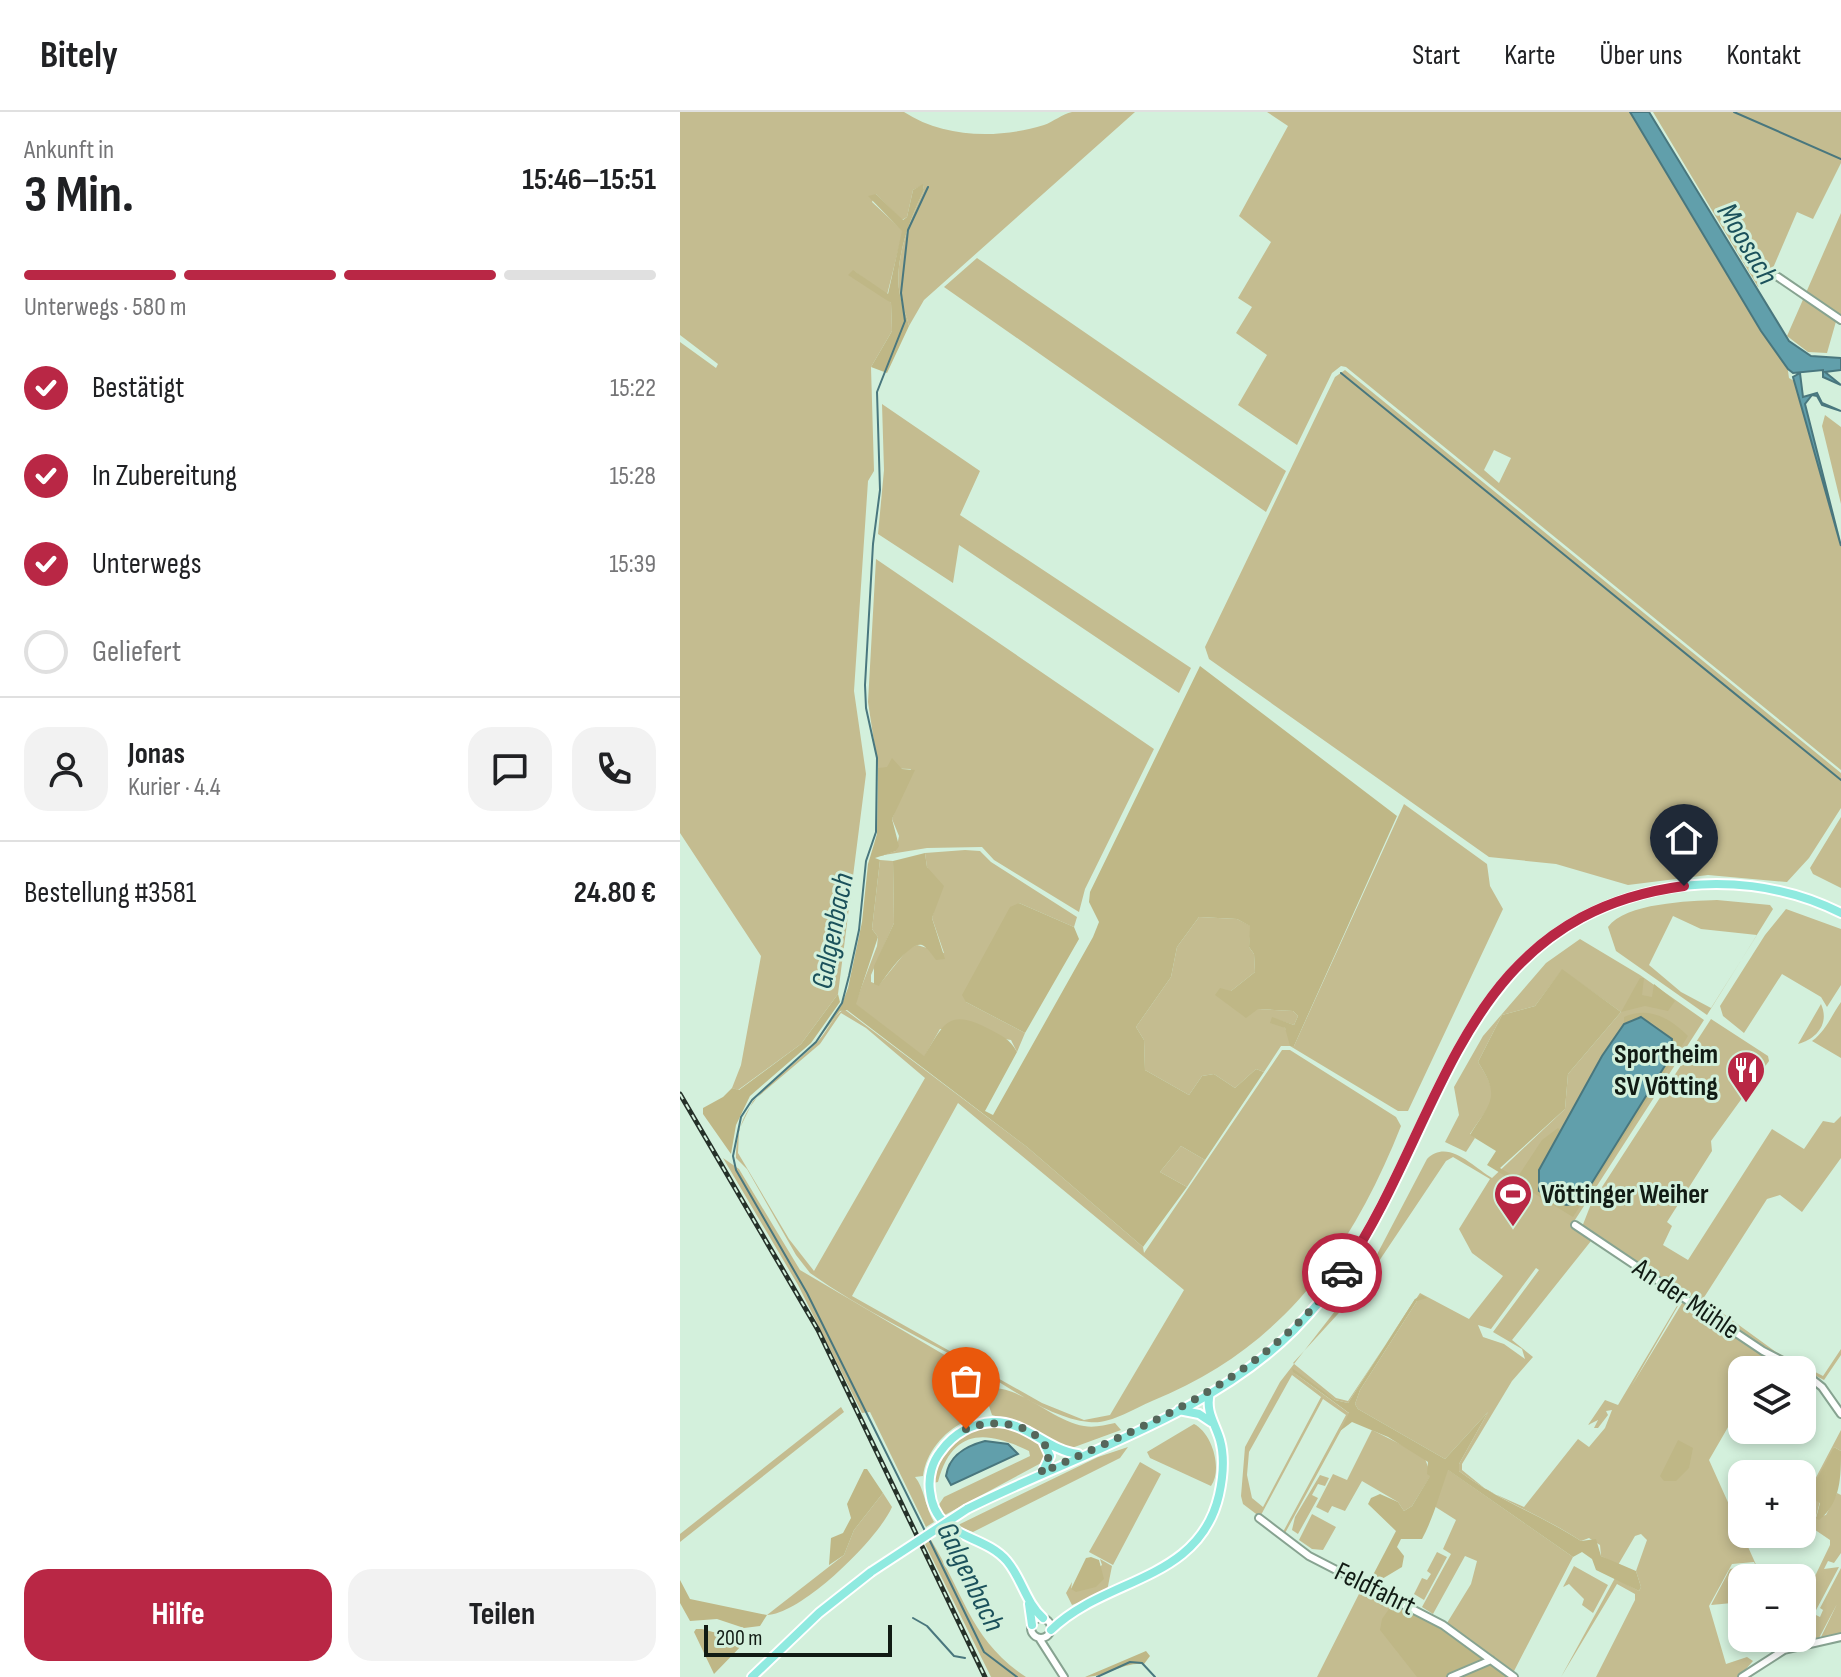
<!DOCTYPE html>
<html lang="de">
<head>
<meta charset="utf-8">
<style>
	body { margin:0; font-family:"Sofia Sans Condensed",sans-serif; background:#f2f2f2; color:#202124; height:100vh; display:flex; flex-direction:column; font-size:30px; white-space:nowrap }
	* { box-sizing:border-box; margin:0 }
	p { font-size:26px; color:#757577 }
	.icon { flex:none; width:44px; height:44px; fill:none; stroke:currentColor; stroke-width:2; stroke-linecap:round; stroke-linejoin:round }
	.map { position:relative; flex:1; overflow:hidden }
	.side { display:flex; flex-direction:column; background:#fff; width:680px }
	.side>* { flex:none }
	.buttons { position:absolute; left:1048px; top:1244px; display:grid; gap:16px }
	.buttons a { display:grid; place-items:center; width:88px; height:88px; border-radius:16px; background:#fff; box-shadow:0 4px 12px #0003; font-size:40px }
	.scale { position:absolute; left:24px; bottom:20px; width:188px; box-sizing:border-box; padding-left:8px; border:4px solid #111b14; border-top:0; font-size:22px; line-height:28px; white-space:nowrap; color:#111b14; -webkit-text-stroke:6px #d3f0dc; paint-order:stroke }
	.pin { position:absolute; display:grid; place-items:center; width:68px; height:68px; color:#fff; margin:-82px -34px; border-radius:50% 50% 50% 0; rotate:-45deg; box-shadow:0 0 8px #0007 }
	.pin .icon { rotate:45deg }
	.courier { position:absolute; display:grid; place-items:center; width:80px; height:80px; margin:-40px; border:6px solid #b92745; border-radius:50%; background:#fff; color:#222; box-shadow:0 2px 10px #0007 }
	.head em { font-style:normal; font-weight:700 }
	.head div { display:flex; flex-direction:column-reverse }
	.head { display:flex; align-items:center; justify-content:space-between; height:136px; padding:0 24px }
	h1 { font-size:52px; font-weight:700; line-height:60px }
	.bar { display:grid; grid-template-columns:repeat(4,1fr); gap:12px 8px; align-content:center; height:96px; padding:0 24px }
	.bar i { height:10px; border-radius:6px; background:#e0e0e0 }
	.bar .active { background:#b92745 }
	.bar p { grid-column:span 4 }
	.line { display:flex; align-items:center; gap:20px; padding:0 24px; border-top:2px solid #e0e0e0 }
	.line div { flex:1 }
	.round { display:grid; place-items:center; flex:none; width:84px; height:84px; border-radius:24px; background:#f2f2f2 }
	ol { padding:0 24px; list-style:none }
	li { display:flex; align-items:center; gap:24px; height:88px }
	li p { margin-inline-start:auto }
	li .icon { padding:8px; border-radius:50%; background:#b92745; color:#fff; stroke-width:4 }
	li:last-child { color:#757577 }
	li i { width:44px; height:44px; border:4px solid #e0e0e0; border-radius:50% }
	.primary-button { display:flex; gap:16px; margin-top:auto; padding:16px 24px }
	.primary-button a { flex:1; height:92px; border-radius:24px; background:#b92745; color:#fff; font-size:32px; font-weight:700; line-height:92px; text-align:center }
	.primary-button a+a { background:#f2f2f2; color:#202124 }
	header { display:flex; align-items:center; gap:48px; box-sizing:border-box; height:112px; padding:0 40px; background:#fff; border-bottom:2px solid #e0e0e0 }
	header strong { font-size:38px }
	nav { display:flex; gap:44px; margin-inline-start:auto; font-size:28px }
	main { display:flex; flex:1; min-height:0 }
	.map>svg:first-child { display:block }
	.green { fill:#c4bc90; fill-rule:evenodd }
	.forest { fill:#bfb786 }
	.water { fill:#619fab; stroke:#49777e; stroke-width:2 }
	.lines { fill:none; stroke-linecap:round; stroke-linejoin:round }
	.stream { stroke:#49777e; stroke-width:2 }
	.minor-casing { stroke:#87a391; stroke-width:10 }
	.major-casing { stroke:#fff; stroke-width:12 }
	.minor { stroke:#fff; stroke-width:6 }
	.major { stroke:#8feae0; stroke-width:8 }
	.rail-casing { stroke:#253129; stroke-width:5 }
	.rail { stroke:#d3f0dc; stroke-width:2; stroke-dasharray:6; stroke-linecap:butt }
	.major-bridge-casing { stroke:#fff; stroke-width:12; stroke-linecap:butt }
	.major-bridge { stroke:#8feae0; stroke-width:8 }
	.done { stroke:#55665a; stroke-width:8; stroke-dasharray:0 14.4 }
	.route { stroke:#b92745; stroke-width:10 }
	.labels { text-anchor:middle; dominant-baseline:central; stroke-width:6; stroke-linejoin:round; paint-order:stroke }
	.poi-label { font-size:28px; font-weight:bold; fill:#111b14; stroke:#d3f0dc; text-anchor:end }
	.street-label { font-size:28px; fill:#111b14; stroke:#d3f0dc }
	.water-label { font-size:30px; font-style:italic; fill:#1b515b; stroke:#d3f0dc }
</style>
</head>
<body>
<header>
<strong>Bitely</strong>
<nav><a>Start</a><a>Karte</a><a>Über uns</a><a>Kontakt</a></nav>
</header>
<main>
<section class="side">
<div class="head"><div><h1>3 Min.</h1><p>Ankunft in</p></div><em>15:46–15:51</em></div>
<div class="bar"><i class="active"></i><i class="active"></i><i class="active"></i><i></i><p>Unterwegs · 580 m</p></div>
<ol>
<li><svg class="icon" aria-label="check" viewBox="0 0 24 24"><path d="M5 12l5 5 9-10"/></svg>Bestätigt<p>15:22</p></li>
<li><svg class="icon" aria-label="check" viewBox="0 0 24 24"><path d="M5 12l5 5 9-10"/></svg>In Zubereitung<p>15:28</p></li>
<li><svg class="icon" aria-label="check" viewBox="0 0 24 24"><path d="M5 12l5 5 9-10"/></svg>Unterwegs<p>15:39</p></li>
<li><i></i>Geliefert</li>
</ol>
<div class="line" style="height:144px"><a class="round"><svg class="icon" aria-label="person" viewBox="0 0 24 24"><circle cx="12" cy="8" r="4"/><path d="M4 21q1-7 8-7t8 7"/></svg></a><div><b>Jonas</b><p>Kurier · 4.4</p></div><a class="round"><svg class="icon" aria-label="chat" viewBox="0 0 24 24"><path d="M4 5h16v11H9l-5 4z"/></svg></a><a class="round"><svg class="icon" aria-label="phone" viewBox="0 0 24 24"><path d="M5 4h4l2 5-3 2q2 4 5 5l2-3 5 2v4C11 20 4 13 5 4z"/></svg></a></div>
<div class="line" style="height:104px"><div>Bestellung #3581</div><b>24.80 €</b></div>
<div class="primary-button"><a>Hilfe</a><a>Teilen</a></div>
</section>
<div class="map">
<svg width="1161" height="1565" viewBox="0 0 1161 1565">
	<rect width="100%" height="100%" fill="#d3f0dc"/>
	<path class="green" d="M0,0H224C264,26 318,27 364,13C373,10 382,2 392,0C412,0 435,0 455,0L244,188L229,214C227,204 222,194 220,183C213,150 230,107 244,78L243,73L233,78L227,105L222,108L196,82L192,90L223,119L207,183L174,159L211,191L212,219L191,255L194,359L188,369L174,579L186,662L158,882L121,932L58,978L52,976L61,953L81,844L0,721V230L36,256L38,252L0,223Z
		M587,0H950L1081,219L1107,252L1109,266L1116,270L1120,282L1161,434V658L666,255L661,254L652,261L617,333L558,293L587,243L556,221L572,195L558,186L591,130L559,104L608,14ZM814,338L831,346L819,371L804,358Z
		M973,0H1161V51L1133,107L1117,100L1090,163L1078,175Z
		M1161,101V207L1157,206L1147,241L1128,240L1107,224Z
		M297,146L606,359L586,400L264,175Z
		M665,258L1161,661V696L1129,746L1107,770L1028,763L948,773L876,752L809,745L529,547L525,535L655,265Z
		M202,292L300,359L280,403L511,556L499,581L279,433L273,471L198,422L204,358Z
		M1145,303L1161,315V392L1142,314Z
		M196,447L474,637L405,777L399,800L314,748L302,735L247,736L198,744L216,739L219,724L212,707L231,657L198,656L188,590Z
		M724,692L807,752L810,774L823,797L728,999H718L610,934H601L584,960L576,957L555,976L534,962L522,964L509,983L465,958L464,928L456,915L491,865L497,835L519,805L557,807L571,814L569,835L574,842L575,860L551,879L578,897L613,899L618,904L614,913L592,906L605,916L614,934Z
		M1161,705V776L1133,762L1130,756Z
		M285,738L300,739L311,750L397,805L394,815L339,791L286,890L345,921L337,940L331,928L260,917L244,945L175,892L197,834L198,825L192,817L200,748L213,749L214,811L191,863V870L199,873L228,837L237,833L264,841L252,806L259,780L247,755L245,741Z
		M1037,788L1090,793L1093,797L1027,903L936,839L928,815C945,791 1009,789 1037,788ZM993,804L1021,817L1077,823L1031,896L1001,880L969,853Z
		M1106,797L1161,817V873L1147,895L1141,885L1102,862L1064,921L1043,904L1040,894L1085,823Z
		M900,827L960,863L1024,908L893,1111L1002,1187L951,1275L1004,1188L1083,1243L1115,1258L1089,1248L1081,1258H1062V1291L1029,1348L1082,1466L1074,1450L1052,1452L1029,1494L1046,1552L1067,1545L1073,1549L1059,1565H916L955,1488V1482L937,1472L881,1565L935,1466L959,1479L961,1475L956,1459L967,1428L961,1422L955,1424L938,1453L921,1444L920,1433L909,1426L901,1429C862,1403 817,1388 779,1359V1352L808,1300L765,1347L678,1297L675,1292L680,1278L737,1189L735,1187L668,1291L655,1288L613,1260L670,1302L604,1423L563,1392L561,1384L565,1335L600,1270L693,1150L747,1047C768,1026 793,1055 812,1066L885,997L888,962L941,900L882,858L855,894L822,903L798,950C822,988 813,987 790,1022L795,1026L786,1040L765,1030L779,1003L774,975L803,924L866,851ZM773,1045L810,1067L779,1117L792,1141L823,1164L789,1207L740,1181L668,1289L656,1286L613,1251L679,1179L766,1049ZM911,1129L1001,1187L938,1293L925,1288L908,1313L918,1308L914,1316H918L928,1303L926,1299L932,1298L925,1316L909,1335L898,1327L844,1395L808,1379L782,1358V1352L832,1269L853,1245L832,1228ZM856,1156L859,1158L813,1220L842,1237L845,1247L824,1232L803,1225L798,1213L811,1217ZM612,1263L641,1285L583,1395L572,1386L567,1363L569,1340ZM643,1287L666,1303L603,1420L581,1403Z
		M1161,890V946L1132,929C1146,919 1151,904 1161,890Z
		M1141,892C1150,912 1136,927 1118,932Z
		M164,897L347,1035L463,1135L464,1141L602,938H610L716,1005L721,1014C671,1140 601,1237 472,1289C453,1297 429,1313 409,1310C369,1306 328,1274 294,1255C239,1225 181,1197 130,1161L116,1143L67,1057L56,1046C56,985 98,970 136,931C147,921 152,905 164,897ZM161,901L186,916L245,966L134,1159L109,1127L58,1041L59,1018L73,989L140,932ZM278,991L504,1178L430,1303L404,1308L362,1291L172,1184Z
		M1031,907L1088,944L1089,949L1031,1029L1032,1039L987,1110L992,1114L983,1133L1008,1148L1092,1017L1124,1037L1143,1009L1154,1011L1161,1004V1046L1122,1100L1100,1083L1087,1087L1023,1187L1096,1240L1143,1264L1161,1237V1243L1144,1268L1087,1239L1028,1195L902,1115L911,1092Z
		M501,1034L525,1048L507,1075L480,1060Z
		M43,1046L59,1057L120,1158L285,1255C298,1263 308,1286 301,1301C298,1308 290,1307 284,1310C263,1320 246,1341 243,1364L235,1365C244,1375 245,1395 254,1410L246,1415L190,1300L182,1301L118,1173Z
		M311,1276C340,1274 373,1309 404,1314C415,1316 424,1313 435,1311L441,1318L389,1337L373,1332L350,1314L312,1303L307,1288Z
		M161,1295L164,1300L0,1430V1422Z
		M514,1312C532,1321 543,1357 531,1374L470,1346L467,1340Z
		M319,1315C338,1318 357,1324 365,1343L363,1350L263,1404L258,1394L264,1385L350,1344L349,1339C310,1320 273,1313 258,1370L253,1371C257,1334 284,1316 319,1315Z
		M692,1318L744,1344L751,1363L732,1394L724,1399L718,1390L682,1369L665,1399L652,1394L648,1401L636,1395L653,1362L667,1368Z
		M1161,1318V1339L1154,1335L1136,1405L1146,1403L1157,1381L1161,1383V1441L1154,1451L1148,1449L1144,1457L1159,1455L1134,1502L1129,1500L1122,1524V1491L1150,1433V1428L1122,1409V1392Z
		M448,1335L440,1346L293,1420L276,1414L418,1345Z
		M460,1350L481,1362L433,1453L409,1440Z
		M767,1357L893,1445L833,1561L767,1511L791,1472L797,1449L785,1444L753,1502L742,1495L771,1442L763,1437L776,1408L754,1394Z
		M640,1363L649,1366L645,1374L638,1372L632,1383L638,1386L618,1422L612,1418L615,1405Z
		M203,1381L212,1395C198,1427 122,1502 87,1503L164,1443L174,1418Z
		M632,1402L656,1415L643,1438L632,1437L619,1428Z
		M251,1428C284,1482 291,1529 346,1565H311L245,1432Z
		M757,1440L767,1445L744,1488L734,1482L742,1466L747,1468L751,1462L747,1459Z
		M420,1447L432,1454L427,1479L392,1493L386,1481L392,1470L391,1477L422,1453Z
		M1073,1452L1080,1466H1068L1067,1456L1056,1457V1464L1049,1465L1052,1491L1031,1493L1050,1457Z
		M894,1454L928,1473L913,1501L902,1493L904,1487L889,1472L883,1475Z
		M1161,1456V1523L1141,1525L1157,1492L1139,1526L1121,1530L1136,1503L1140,1505L1143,1498L1140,1496Z
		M684,1472L716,1487L829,1565H637Z"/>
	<path class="forest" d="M243,72L244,78C230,107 213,150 220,183C222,194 227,204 229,214L207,261L191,255L212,219L211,191L168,163L173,158L208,182L222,119L188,84L196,82L223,108L227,105L233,78Z
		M520,554L717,704L614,934H610L605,916L590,911L592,905L614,913L618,904L613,899L578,897L566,906L535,883L540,876L551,879L575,860L574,842L569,835L570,814L557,807L519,805L497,835L491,865L456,915L464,928L465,958L509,983L522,964L534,962L555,976L576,957L584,960L525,1048L501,1034L480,1060L507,1075L463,1135L347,1035L167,898L160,899L130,938L162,892L168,876L182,810L188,752L197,722L198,656L207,655L212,646L222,657L235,658L212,707L219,734L216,739L195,746L200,748L192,817L198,825L176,892L244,944C264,913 267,896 307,916C321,923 330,927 337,940L305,999L313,1003L413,825L419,810L409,790L410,780Z
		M245,741L247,755L264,774L252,806L265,847L256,848C253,844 247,835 242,833C230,829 206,864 199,874L194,872V854L214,811L213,749Z
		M339,791L394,815L399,827L345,921L286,890L282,883L330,795Z
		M882,857L941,900L960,866H964L962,883L972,885L974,872L995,889L988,899L965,894L941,900L888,962L885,997L820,1056L837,1066L862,1028L878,1016L880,1018C871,1039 854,1056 859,1079L886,1093L894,1092L910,1074L991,945L988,923L971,910L952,907L944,912V905C969,894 990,906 1008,924L893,1105L807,1053L816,1039L790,1023C811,989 821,986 798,950L822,903L855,894Z
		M158,882L160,890L131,931L70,984L56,1013L51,1042L23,1002V996L43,985L52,976L59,978L121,932Z
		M742,1183L747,1186L737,1189L680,1278L675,1292L678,1297L765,1347L808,1300L779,1352V1359C817,1388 861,1403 901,1429L916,1427L921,1444L956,1459L961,1475L959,1479L916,1458L912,1447L902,1440L893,1445L768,1358C760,1381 753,1407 742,1427H721L717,1435L724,1444L722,1455L697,1470L693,1463L716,1419L688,1392L691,1386L700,1382L718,1390L724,1399L732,1394L750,1364L747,1362L748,1350L708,1325L672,1310L660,1319L669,1301L613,1260L612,1256L655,1288L668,1291L735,1187Z
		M998,1328L1013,1336L1009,1356L996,1369H984L980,1364Z
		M1154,1335L1161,1339C1161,1364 1161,1391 1139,1408L1136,1406L1140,1391L1128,1384Z
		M184,1357H187L203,1381L174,1418L164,1443L149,1453L151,1426L163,1421L171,1406L167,1392Z
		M411,1445L419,1448L424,1467L416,1475L396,1480L391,1477L406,1446Z
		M0,1468L10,1487L87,1503L80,1514L64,1516L37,1507L10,1509L0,1491Z
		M716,1487L758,1512L830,1565H737L700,1518L702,1507Z
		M16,1517H22L66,1529L34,1562L14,1520Z
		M466,1539L470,1544L464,1552C443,1550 427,1565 405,1565Z"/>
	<path class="water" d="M950,0H969L1109,229L1131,244L1161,246V258L1145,260L1161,273L1143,265V258L1113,261L1108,257L1081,219Z
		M1120,261L1123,285L1137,281L1142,291L1161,299L1142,293L1137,284L1132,283L1125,292L1161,434L1113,265Z
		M961,905L992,927L991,944L910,1074L894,1092L886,1093L859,1079V1058L922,944L944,912Z
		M305,1329L328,1332L338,1342L271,1373L266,1364C269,1343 286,1334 305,1329Z"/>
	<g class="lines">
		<path class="stream" d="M1054,0L1161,47
			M661,261L1161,668
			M246,1421L127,1181L56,1058L53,1044L61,1005L72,988L136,930L162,891L169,864L179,818L186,749L196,720L197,646L186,596L185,573L193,432L200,378L197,280L225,209L221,181L228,118L248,75
			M249,1427L304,1540L337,1565
			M233,1506L247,1514L274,1544L285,1546
			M417,1565L450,1550L462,1551L475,1565"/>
		<defs>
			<path id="minor" d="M1098,165L1161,208
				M895,1113L1083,1239L1120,1258
				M1122,1259L1142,1275L1161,1302
				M579,1406L629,1444L763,1513L834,1565
				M351 1516a10 10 0 1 1 20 0a10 10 0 1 1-20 0Z
				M359,1526L384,1565
				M771,1565L811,1548
				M1062,1565L1104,1538L1161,1525"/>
			<path id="major" d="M499,1298L519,1302L531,1310
				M364,1357L370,1344L364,1331
				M287,1397C394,1343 528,1304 614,1218C644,1187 670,1154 690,1117C769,977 796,818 979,778C1039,765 1106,773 1161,801
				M349,1492L352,1513
				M363,1506C346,1491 342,1467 327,1449C302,1420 255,1428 250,1379C248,1365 252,1350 261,1339C273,1322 292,1311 313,1310C346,1309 366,1338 398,1342
				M371,1518C425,1465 519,1470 539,1383C543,1365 545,1346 540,1328C535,1311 525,1299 530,1281
				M72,1565L139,1501L191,1460"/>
		</defs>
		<use href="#minor" class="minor-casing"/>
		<use href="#major" class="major-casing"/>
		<use href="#minor" class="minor"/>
		<use href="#major" class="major"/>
		<defs>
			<path id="rail" d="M0,982L138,1218L305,1565"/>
		</defs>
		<use href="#rail" class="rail-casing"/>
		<use href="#rail" class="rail"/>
		<defs>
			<path id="major-bridge" d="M191,1460L287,1397"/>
		</defs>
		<use href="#major-bridge" class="major-bridge-casing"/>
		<use href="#major-bridge" class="major-bridge"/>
	</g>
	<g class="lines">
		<path class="done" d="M286,1317C315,1306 356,1310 370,1342L361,1361C482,1305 578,1271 662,1161"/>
		<path class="route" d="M662,1161C767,1007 778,804 1004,774"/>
	</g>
	<defs>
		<symbol id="restaurant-pin" viewBox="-11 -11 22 30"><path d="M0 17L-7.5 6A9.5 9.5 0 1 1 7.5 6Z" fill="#b92745" stroke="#d3f0dc"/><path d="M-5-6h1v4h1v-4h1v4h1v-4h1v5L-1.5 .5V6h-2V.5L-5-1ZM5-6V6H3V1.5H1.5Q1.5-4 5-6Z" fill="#fff"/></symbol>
		<symbol id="stadium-pin" viewBox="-11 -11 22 30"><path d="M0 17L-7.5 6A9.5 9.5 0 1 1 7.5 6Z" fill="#b92745" stroke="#d3f0dc"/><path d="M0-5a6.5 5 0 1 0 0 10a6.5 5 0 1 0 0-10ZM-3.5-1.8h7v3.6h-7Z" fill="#fff"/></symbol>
	</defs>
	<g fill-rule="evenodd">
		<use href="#restaurant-pin" x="1044" y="936" width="44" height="60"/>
		<use href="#stadium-pin" x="811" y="1060" width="44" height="60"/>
	</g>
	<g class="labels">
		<g class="poi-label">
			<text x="1038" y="942">Sportheim<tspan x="1038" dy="32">SV Vötting</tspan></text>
			<text x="861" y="1082" text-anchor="start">Vöttinger Weiher</text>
		</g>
		<g class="street-label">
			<text transform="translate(1006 1187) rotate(34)">An der Mühle</text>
			<text transform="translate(695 1477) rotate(26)">Feldfahrt</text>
		</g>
		<g class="water-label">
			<text transform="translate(1067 132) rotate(59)">Moosach</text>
			<text transform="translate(153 819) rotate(-79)">Galgenbach</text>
			<text transform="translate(290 1465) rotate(64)">Galgenbach</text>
		</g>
	</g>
</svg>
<div class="buttons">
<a><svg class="icon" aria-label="layers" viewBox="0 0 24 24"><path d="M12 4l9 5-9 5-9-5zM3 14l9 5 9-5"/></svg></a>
<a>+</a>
<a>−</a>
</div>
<div class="scale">200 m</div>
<div class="pin" style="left:286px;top:1317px;background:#ea580c"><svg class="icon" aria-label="bag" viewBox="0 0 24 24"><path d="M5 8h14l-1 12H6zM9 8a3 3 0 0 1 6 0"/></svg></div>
<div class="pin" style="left:1004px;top:774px;background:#1f2937"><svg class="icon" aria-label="home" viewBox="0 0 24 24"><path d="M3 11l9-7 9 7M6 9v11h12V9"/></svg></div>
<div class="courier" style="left:662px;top:1161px"><svg class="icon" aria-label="car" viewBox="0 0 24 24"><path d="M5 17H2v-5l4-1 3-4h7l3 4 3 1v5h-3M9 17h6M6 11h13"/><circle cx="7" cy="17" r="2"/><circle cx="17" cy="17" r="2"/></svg></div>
</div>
</main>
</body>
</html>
